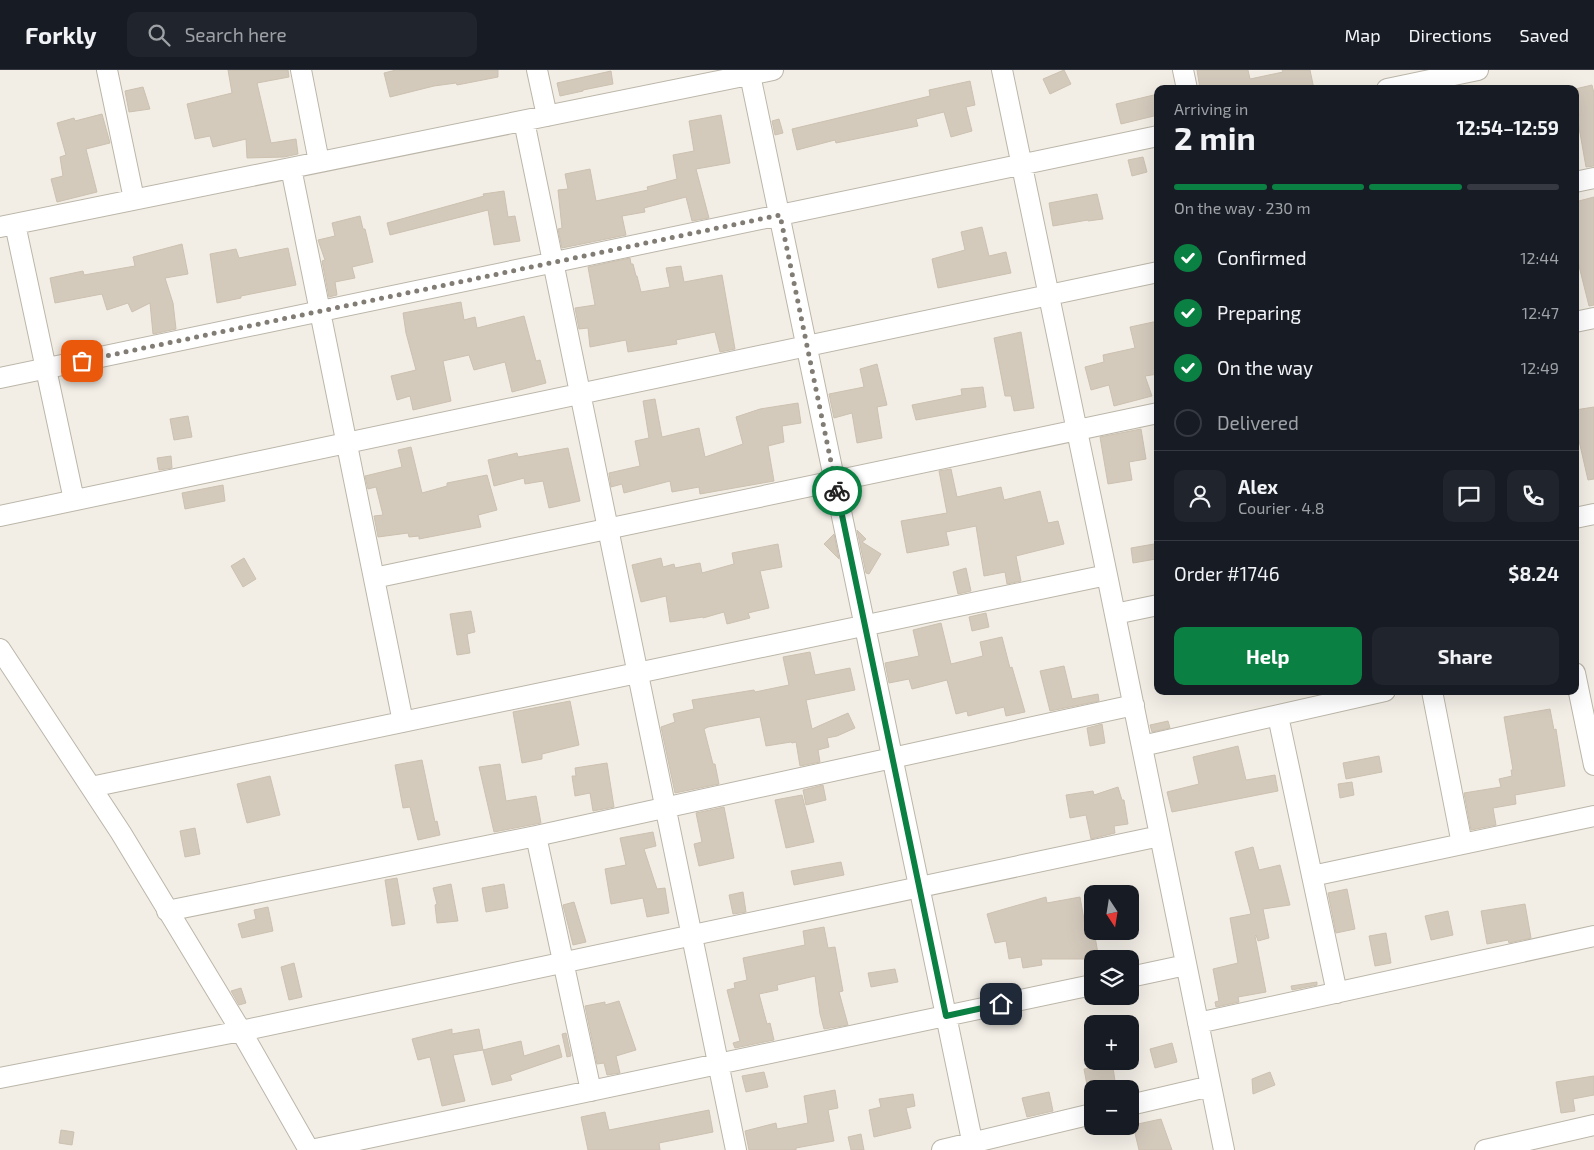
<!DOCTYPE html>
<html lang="en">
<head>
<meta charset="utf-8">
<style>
	body { margin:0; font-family:"Exo 2",sans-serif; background:#20242c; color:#f1f3f6; height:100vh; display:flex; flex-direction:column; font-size:19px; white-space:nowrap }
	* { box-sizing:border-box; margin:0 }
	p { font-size:16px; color:#9ea1a6 }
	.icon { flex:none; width:28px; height:28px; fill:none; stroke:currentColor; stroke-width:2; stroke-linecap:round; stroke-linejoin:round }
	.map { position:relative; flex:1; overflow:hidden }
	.details { position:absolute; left:1154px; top:15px; width:425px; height:610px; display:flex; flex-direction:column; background:#171b24; border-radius:10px; box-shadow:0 5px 20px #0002 }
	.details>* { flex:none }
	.needle { width:32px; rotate:168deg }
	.buttons { position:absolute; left:1084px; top:815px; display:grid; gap:10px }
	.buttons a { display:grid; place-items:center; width:55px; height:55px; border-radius:10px; background:#171b24; box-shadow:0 5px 20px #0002; font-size:25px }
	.pin { position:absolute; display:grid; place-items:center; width:42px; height:42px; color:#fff; margin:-21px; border-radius:10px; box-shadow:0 2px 8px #0006 }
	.courier { position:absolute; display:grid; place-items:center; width:50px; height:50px; margin:-25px; border:4px solid #0b8043; border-radius:50%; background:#fff; color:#222; box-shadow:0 1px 6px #0007 }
	.summary em { font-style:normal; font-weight:700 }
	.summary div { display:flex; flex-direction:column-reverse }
	.summary { display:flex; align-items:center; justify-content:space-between; height:85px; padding:0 20px }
	h1 { font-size:32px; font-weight:700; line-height:38px }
	.bar { display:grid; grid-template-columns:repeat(4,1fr); gap:8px 5px; align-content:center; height:60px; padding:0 20px }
	.bar i { height:6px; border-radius:4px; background:#363941 }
	.bar .active { background:#0b8043 }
	.bar p { grid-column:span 4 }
	.line { display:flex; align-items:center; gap:12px; padding:0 20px; border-top:1px solid #363941 }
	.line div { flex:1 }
	.round { display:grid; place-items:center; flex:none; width:52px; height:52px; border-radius:10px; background:#20242c }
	ol { padding:0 20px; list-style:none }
	li { display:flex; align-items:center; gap:15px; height:55px }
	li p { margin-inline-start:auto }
	li .icon { padding:5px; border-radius:50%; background:#0b8043; color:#fff; stroke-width:4 }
	li:last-child { color:#9ea1a6 }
	li i { width:28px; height:28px; border:2px solid #363941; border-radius:50% }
	.primary-button { display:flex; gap:10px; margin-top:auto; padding:10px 20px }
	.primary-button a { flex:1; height:58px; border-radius:10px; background:#0b8043; color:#fff; font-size:20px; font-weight:700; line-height:58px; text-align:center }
	.primary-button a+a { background:#20242c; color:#f1f3f6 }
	header { display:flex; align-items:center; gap:30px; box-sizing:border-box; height:70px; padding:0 25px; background:#171b24; border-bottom:1px solid #363941 }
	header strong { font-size:24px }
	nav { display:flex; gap:28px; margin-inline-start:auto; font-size:18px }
	.search { width:350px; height:45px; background:#20242c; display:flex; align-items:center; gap:12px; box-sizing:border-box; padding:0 18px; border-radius:10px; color:#9ea1a6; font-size:19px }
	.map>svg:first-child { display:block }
	.building { fill:#d3cabc; stroke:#cdc1b0 }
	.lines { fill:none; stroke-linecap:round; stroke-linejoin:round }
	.street-casing { stroke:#bcb6a9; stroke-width:22 }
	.street { stroke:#fff; stroke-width:20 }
	.done { stroke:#817c74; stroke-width:5; stroke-dasharray:0 9 }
	.route { stroke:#0b8043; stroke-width:6 }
</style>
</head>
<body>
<header>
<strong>Forkly</strong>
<div class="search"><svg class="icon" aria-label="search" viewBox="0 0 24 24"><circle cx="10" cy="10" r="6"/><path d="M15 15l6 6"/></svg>Search here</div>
<nav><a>Map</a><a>Directions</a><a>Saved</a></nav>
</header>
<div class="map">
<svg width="1594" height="1080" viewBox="0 0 1594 1080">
	<rect width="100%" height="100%" fill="#f2eee6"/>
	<path class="building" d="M228,0H288L289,7L257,13L271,73L296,69L298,84L284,87L247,88L246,69L213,77L210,66L195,69L187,34L232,23Z
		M396,0H498V7L457,15L456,13L434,16L390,27L384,3Z
		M1064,0L1071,14L1050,24L1043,9Z
		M1197,0H1248L1250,9L1283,2L1282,0H1310L1314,19H1200Z
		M611,1L613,14L583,20V21L560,26L557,13Z
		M970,11L975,35L966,37L972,61L951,67L944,42L916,49L918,56L836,73L835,70L797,80L792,59L930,26L929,20Z
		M1592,15L1594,23V96L1586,97L1577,46H1579L1575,28V19Z
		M143,17L150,39L129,42L125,21Z
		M1158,24V45L1121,54L1116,34Z
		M102,44L110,73L86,79L97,122L57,132L51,109L63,106L60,87L66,85L57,53L74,48L75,51Z
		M721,45L730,93L696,99L709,148L692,151L686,127L644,138L645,142L622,146L626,165L562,178L558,159L562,158L558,120L568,119L565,104L590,99L596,131L648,120L647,117L677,109L673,85L694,81L689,51Z
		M779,49L783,63L775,65L772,51Z
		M1143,87L1147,102L1132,106L1128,90Z
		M504,121L508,147L515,146L520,171L494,175L488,140L390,165L387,153L484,126L483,124Z
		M1097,124L1103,149L1088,151V150L1053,156L1049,133Z
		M1594,127V235L1589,236L1575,180V132Z
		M360,146L363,159H365L373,192L352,197L355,208L335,212L337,225L329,227L322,191L325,190L318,170L335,166L332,153Z
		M982,157L989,186L1006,182L1011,203L938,218L932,189L965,180L961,162Z
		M182,174L188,204L165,208L173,233L176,259L153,264L150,233L132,242L128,233L107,240L102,224L55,233L50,208L83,201L84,205L135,196L133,187Z
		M288,178L296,215L241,226V228L217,233L210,184L236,179L239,188Z
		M630,188L631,194H633L636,206H637L641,222L670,217L666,198L681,196L684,212L722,205L735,279L720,282L715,262L676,270L677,274L628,282L626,270L590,277L588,258L579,259L575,238L595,235L588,197Z
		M461,232L464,250L475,247L477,258L524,246L536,291L540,290L546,313L512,322L505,292L474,300L469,285L443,291L451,331L413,340L410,326L397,330L391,306L416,300L406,263L403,243Z
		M1158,251V304L1145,306L1152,326L1114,336L1109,315L1091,320L1085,297L1104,292L1103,285L1135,278L1130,257Z
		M1021,262L1034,338L1014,341L1011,326H1005L994,268Z
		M877,294L887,335L877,337L882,368L857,373L852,343L834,348L829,324L864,317L860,299Z
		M983,317L986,337L916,350L912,335L962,325L961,319Z
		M655,329L662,367L699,358L705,387L743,374L736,347L760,339L798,333L801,353L782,356L784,372L768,376L774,411L700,424L699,417L672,422L670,411L624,423L622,414L611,417L609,403L640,396L635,371L649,368L643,331Z
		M1594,337V409L1588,410L1577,362H1575V340Z
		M188,346L192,367L174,370L170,349Z
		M1141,359L1146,389L1129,392L1132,410L1108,414L1100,367Z
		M411,377L422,423L447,416V413L487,405L497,440L478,445L481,457L419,469V466L409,467L408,463L378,467L374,446L383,445L376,417L368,419L365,406L402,397L398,380Z
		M568,378L580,431L549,438L543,411L525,414L524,408L494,416L488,390L517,383L518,387Z
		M171,386L172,398L159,400L157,388Z
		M951,399L957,427L1001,417L1004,430L1040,421L1048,453L1058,451L1064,474L1016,486L1021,511L1007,514L1005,502L984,506L976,456L946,462L949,475L907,483L901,451L947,443L939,401Z
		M223,415L225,431L185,439L182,423Z
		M857,460L866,469L862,472L881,484L869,504L866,503Z
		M834,464L839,489L824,474Z
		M778,474L782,497L760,501L769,538L748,543L750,548L727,554L724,542L703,548V547L670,552L666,526L641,532L632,495L661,488L663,497L674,494L675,498L700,493L702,503L734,494L732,483Z
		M1154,474L1156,489L1133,493L1131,478Z
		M244,488L256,509L243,517L231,496Z
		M966,498L971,521L958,524L953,502Z
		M471,541L475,562L467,564L470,583L457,585L450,544Z
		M986,543L989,557L972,561L969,547Z
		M941,553L951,594L983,586L980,572L1002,567L1010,598L1012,597L1025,642L1006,646L1004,637L968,646L967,641L956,644L947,610L912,619L909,609L889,613L885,593L919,586L913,560Z
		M810,582L815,605L850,598L855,620L806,630L812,659L848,643L855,658L837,666L827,668L829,677L818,680L820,692L800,696L796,672L792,673L791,672L766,676L760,647L708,657L704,659L713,694H715L719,714L675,723L661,657L675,652L673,644L694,639L692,630L754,620L755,622L789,615L783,587Z
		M1064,596L1072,629L1098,624L1099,631L1050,641L1040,601Z
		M570,631L579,675L542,684V689L522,693L513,642Z
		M1550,639L1554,660L1556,659L1565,716L1515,725L1516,734L1493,738L1496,755L1471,760L1464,723L1501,717L1499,709L1512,706L1511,700H1513L1504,647Z
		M1168,651L1170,658L1152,662L1150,655Z
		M1102,654L1105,673L1090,676L1087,658Z
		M1238,676L1246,710L1275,705L1278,721L1172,742L1167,722L1199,714L1193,687Z
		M1379,686L1382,702L1346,709L1343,693Z
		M422,690L435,752L437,751L440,765L418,770L410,737L403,738L395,695Z
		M607,693L614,737L593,741L590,723L575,726L572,706H576L575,698Z
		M500,694L506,731L536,726L541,753L494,762L479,697Z
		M270,706L280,745L247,753L237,714Z
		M1352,712L1354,725L1340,728L1338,714Z
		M823,715L826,730L806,735L803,720Z
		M1118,717L1122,730H1124L1128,754L1114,756L1115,763L1091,769L1086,745L1070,748L1066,725L1093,721L1094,725Z
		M802,725L814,772L786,778L775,730Z
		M724,737L734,788L699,796L694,774L702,772L696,743Z
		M195,758L200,784L185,787L180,761Z
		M653,762L656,776L644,779L657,819L665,818L669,843L647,847L643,828L611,834L605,799L626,795L620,768Z
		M1253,777L1259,800L1280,795L1290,835L1263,839L1269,868L1258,871L1256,865L1255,866L1266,922L1238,927L1239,932L1216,937L1215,932L1219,931L1213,899L1238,893L1230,848L1251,844L1235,782Z
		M841,792L844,805L794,815L791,801Z
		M397,808L405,854L392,856L385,810Z
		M451,814L458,851L437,853L435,835L437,834L433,818Z
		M504,814L508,838L486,842L482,818Z
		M1347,819L1355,859L1336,863L1328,823Z
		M743,822L746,842L733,844L729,825Z
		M1046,827L1047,833L1080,827L1086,861H1094L1099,889H1041L1042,895L1023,898L1021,887L1009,889L1006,871L995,873L987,844Z
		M574,832L586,872L573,875L563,835Z
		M1525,834L1531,868L1509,873L1508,870L1487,874L1481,841Z
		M268,837L273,861L242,868L238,854L256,849L254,840Z
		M1448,841L1453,865L1431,870L1425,846Z
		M824,857L828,878L835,877L843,921L839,922L848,955L824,959L820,944L815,906L777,915L778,920L759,924L767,954L770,953L774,970L735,978L733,973L740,971L727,920L735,918L734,913L747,910L743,888L805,875L803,861Z
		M1386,863L1391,893L1375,896L1369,866Z
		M294,893L302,927L289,930L281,897Z
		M895,899L898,912L871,917L868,903Z
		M1317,912V915L1292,920L1291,916Z
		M241,918L246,933L239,935L231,921Z
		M619,931L636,980L616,986L620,1003L607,1005L604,993L597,994L585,936L605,932V935Z
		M452,959V964L479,959L483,980L453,985L465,1031L442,1036L430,987L418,990L412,969Z
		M566,963L571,986L567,987L562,964Z
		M521,971L524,986L559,975L562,987L510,1005L512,1010L492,1015L483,980Z
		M1172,973L1177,992L1155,998L1150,979Z
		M1098,991H1112L1115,1011L1087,1015L1084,999L1099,997Z
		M764,1002L768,1017L746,1022L742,1006Z
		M1270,1002L1275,1015L1253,1024L1252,1009Z
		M1594,1006V1025L1573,1029L1575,1041L1561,1043L1556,1012Z
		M835,1020L838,1038L828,1040L834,1071L796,1078V1080H749L745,1061L776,1053L777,1059L808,1053L804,1026Z
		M1049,1022L1053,1041L1027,1047L1022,1028Z
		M913,1024L915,1036L906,1038L911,1058L874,1067L869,1040L881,1037L879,1029Z
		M709,1040L713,1062L659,1073L660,1080H588L581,1047L605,1042L609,1060Z
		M1161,1049L1172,1080H1139L1133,1055Z
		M61,1060L74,1062L72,1075L59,1073Z
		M861,1064L864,1080H851L848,1067Z"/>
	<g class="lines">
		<defs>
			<path id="street" d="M107,0L134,129
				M301,0L319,92
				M537,0L547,46
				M749,0L974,1080
				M1002,0L1107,505L1224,1080
				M1183,0L1187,19
				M1387,19L1478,0
				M524,51L736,1080
				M291,98L403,652
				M1575,112L1594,108
				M15,154L74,430
				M0,157L773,0
				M1575,252L1594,248
				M0,308L1158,66
				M0,446L1158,202
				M1575,448L1594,444
				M374,508L1158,343
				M1115,544L1158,535
				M0,579L121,763L241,961L309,1080
				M1575,603L1594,695
				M1432,621L1462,774
				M1278,646L1337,923
				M1142,676L1385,621
				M91,717L1107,505
				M536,766L591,1021
				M1312,806L1594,746
				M167,841L536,766L1134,635
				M1130,907L1186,895
				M1198,953L1594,866
				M0,1008L241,961L1160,766
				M1130,1035L1211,1016
				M311,1080L1092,915
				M942,1080L1092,1044
				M1485,1080L1594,1055"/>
		</defs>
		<use href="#street" class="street-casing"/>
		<use href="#street" class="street"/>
	</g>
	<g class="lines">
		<path class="done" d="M82,291L780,145L837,421"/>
		<path class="route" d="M837,421L946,946L1001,934"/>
	</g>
</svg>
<div class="buttons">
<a><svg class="needle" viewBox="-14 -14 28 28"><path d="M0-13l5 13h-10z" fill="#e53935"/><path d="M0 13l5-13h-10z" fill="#9ea1a6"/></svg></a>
<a><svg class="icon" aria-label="layers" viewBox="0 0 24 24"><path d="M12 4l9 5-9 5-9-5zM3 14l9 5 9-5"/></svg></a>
<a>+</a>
<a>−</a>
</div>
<div class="pin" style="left:82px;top:291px;background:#ea580c"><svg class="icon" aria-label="bag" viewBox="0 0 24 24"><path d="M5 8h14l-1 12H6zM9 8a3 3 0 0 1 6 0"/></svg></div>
<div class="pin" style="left:1001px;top:934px;background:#1f2937"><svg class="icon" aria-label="home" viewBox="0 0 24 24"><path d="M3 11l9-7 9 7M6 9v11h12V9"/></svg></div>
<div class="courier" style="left:837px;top:421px"><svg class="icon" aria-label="bike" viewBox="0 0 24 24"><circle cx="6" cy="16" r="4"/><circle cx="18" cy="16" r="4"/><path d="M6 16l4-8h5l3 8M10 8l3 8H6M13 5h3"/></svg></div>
<section class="details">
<div class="summary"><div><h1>2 min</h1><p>Arriving in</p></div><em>12:54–12:59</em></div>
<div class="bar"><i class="active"></i><i class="active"></i><i class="active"></i><i></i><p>On the way · 230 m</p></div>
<ol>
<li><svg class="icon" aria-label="check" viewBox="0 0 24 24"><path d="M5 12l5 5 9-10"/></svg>Confirmed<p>12:44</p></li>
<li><svg class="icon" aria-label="check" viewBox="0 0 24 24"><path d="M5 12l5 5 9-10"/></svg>Preparing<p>12:47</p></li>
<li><svg class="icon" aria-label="check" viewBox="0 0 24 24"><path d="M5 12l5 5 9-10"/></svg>On the way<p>12:49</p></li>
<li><i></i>Delivered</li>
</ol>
<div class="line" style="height:90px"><a class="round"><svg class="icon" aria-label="person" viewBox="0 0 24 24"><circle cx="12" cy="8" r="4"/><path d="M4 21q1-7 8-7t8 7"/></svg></a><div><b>Alex</b><p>Courier · 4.8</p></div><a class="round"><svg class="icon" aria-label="chat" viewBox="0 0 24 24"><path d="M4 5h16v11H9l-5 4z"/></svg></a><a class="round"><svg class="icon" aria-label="phone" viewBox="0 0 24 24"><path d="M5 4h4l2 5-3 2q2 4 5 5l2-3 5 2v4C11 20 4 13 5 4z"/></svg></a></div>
<div class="line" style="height:65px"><div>Order #1746</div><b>$8.24</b></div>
<div class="primary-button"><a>Help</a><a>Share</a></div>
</section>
</div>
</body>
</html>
